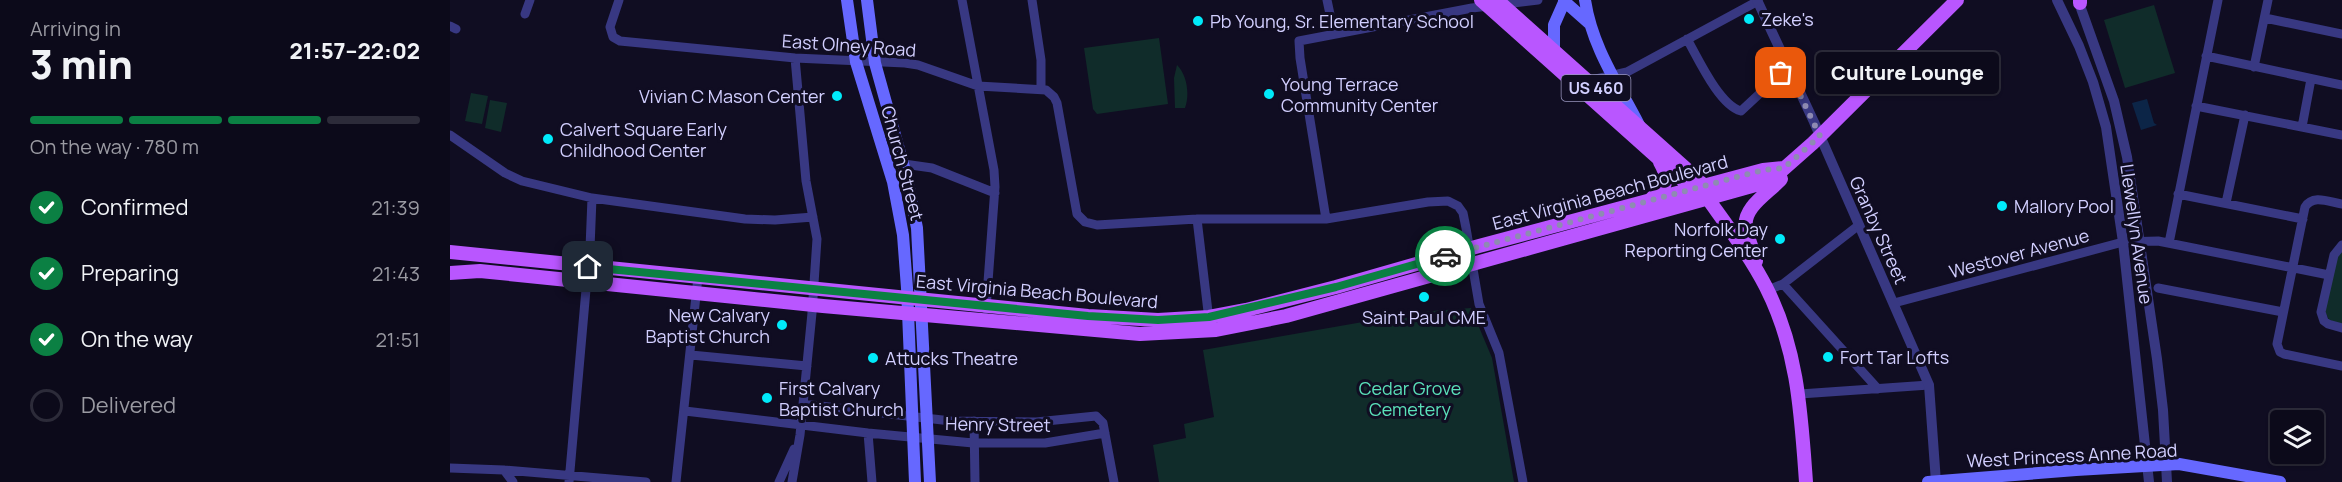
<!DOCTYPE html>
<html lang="en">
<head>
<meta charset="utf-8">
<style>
	body { margin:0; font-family:Manrope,sans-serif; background:#1a1827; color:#f1f3f6; height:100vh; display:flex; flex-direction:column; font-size:22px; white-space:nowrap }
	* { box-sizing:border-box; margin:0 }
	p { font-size:20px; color:#9a9aa2 }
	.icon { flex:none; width:33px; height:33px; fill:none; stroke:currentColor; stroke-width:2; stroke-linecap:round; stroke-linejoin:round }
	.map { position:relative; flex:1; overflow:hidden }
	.drawer { display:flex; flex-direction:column; background:#0c0a1a; width:450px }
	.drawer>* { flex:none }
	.buttons { position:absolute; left:1820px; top:410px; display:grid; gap:12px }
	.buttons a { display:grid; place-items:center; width:54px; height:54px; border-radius:6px; background:#0c0a1a; box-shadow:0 2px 4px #0004,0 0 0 2px #2c2b39; font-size:30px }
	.pin { position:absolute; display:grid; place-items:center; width:51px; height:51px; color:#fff; margin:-26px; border-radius:12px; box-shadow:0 3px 9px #0006 }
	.courier { position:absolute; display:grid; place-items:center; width:60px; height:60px; margin:-30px; border:4px solid #0b8043; border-radius:50%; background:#fff; color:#222; box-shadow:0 2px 8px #0007 }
	.bubble { position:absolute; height:42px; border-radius:6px; background:#0c0a1a; box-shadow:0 2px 4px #0004,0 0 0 2px #2c2b39; font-size:20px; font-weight:800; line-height:42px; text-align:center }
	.overview em { font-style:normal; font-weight:800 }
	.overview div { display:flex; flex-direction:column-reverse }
	.overview { display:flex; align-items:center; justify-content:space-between; height:102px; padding:0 30px }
	h1 { font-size:39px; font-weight:800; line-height:45px }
	.bar { display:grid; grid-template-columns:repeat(4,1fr); gap:9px 6px; align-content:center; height:72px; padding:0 30px }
	.bar i { height:8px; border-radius:4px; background:#2c2b39 }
	.bar .active { background:#0b8043 }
	.bar p { grid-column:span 4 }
	ol { padding:0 30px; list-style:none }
	li { display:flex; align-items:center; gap:18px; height:66px }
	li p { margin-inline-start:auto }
	li .icon { padding:6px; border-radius:50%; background:#0b8043; color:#fff; stroke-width:4 }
	li:last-child { color:#9a9aa2 }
	li i { width:33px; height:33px; border:3px solid #2c2b39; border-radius:50% }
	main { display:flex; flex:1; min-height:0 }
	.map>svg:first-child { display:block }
	.green { fill:#102c2a }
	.water { fill:#0c2547 }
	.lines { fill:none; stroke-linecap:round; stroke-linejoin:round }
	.minor { stroke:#383882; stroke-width:9 }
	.tertiary { stroke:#383882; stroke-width:10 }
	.secondary { stroke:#6668ff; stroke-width:12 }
	.primary { stroke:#b956ff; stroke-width:14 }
	.done { stroke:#8e8bb2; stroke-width:6; stroke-dasharray:0 10.8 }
	.route { stroke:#0b8043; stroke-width:8 }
	.poi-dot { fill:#00eafa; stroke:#100d22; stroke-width:2 }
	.labels { text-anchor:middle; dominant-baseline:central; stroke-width:6; stroke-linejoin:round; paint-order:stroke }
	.shield { fill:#100d22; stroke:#9895bd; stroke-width:1.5 }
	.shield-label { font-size:16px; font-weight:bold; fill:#d2cfff }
	.poi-label { font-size:18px; fill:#d2cfff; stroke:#100d22; text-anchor:start }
	.street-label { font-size:18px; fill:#d2cfff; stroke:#100d22 }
	.park-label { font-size:18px; fill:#5ae0b9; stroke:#100d22 }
</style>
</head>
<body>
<main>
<section class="drawer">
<div class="overview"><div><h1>3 min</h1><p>Arriving in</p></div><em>21:57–22:02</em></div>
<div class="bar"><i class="active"></i><i class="active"></i><i class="active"></i><i></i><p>On the way · 780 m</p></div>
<ol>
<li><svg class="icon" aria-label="check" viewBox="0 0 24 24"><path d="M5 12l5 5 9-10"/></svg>Confirmed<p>21:39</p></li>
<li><svg class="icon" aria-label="check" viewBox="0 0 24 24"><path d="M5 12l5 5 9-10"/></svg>Preparing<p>21:43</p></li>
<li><svg class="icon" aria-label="check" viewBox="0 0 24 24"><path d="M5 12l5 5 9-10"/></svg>On the way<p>21:51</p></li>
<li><i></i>Delivered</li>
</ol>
</section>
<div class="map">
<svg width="1892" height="482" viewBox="0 0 1892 482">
	<rect width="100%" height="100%" fill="#100d22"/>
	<path class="green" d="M1704,5L1725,73L1675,88L1654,20Z
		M709,38L718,104L647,114L643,109L634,48Z
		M727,65C737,75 740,94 735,108H725L724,78Z
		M21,93L38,96L32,124L15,121Z
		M40,100L57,103L51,132L35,128Z
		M1892,248V324L1879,320L1875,311L1886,255Z
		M1021,308L1042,358L1064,482H709L703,445L736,438L734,424L764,417L753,350L970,312Z"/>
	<path class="water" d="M1697,99L1704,123L1707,125L1691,130L1682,103Z"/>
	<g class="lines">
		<path class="minor" d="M169,0L160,27L163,37L170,41L345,58L455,63L468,65L528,86L596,90L604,97L607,103L627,214L635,222L647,225L747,219H876L978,202L998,201L1008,206L1013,213L1016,228L1029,304L1049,353L1073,482
			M512,0L544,170L545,187L536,309
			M582,0L591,60V88
			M877,0L884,33
			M75,14L80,0
			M1815,18L1892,34
			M0,26L6,29
			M1237,39C1248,58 1269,105 1291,111L1337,68
			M1756,56L1892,85
			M1804,67L1818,0
			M1137,81L1177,72L1308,1
			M1746,106L1892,135
			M1852,127L1861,79
			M0,135L55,173L72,181L142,198L295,219L325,220L363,217
			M454,164L482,168L545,193
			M1728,194L1853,219
			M1776,203L1795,115
			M1892,204C1879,202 1863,194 1855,207L1827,344L1830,352L1834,354L1892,366
			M747,219L759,320
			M876,219L850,58L849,41L1022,8L1088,0
			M1719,243L1768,0
			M1892,245L1884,255L1871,312L1874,321L1878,324L1892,328
			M140,248L142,198
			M1333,284L1428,389
			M1708,288L1833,312
			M1318,290L1333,284L1409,225
			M1444,303L1673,242L1708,241L1879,275
			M241,355L357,366
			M1350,394L1479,385
			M353,404L501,421L586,422L646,416L653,423L664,482
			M235,411L418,433L523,443H595L655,433
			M524,421L525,482
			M418,433L422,482
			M0,468L54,470L196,482
			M54,470L63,482
			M119,482L138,267
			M226,482L248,277
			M329,482L344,449
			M342,482L350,435L362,313L367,239L356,181L345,58"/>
		<path class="tertiary" d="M1307,0L1364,122L1479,385L1486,482
			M1607,0L1629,46L1643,82L1656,127L1673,242L1699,482
			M1628,0L1664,101L1677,157L1707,359L1713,410L1717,482"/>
		<path class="secondary" d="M397,0L406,62L443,182L453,235L457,288L465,482
			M417,0L425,63L457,178L467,228L480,482
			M1135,0C1142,47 1168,84 1189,125
			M1114,1L1140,24
			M1104,56V25L1115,0
			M1478,482L1626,470L1729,464L1830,482"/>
		<path class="primary" d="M1031,0L1246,192
			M1047,0L1243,175L1254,186L1258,199C1278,227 1300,256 1316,287C1348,350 1351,413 1356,482
			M1630,0V3
			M1202,198C1218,187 1219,178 1210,162
			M0,252L638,316L708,320L759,317L796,310L886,287L1029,246L1313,170L1334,168
			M1306,261C1303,250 1298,239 1296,228C1292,207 1320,192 1331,179
			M0,273L30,271L373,306L690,334L766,330L836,316L1320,181L1363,143L1507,0"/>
	</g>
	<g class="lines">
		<path class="done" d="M995,256L1313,170L1334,168L1370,136L1337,68L1331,73"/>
		<path class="route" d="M138,267L638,316L708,320L759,317L886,287L995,256"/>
	</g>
	<g class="poi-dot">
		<circle cx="1299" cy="19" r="6"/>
		<circle cx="748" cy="21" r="6"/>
		<circle cx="819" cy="94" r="6"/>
		<circle cx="387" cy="96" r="6"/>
		<circle cx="98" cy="139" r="6"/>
		<circle cx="1552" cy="206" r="6"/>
		<circle cx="1330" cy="239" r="6"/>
		<circle cx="974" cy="297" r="6"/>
		<circle cx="332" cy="325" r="6"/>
		<circle cx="1378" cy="357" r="6"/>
		<circle cx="423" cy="358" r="6"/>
		<circle cx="317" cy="398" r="6"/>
	</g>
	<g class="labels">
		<rect class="shield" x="1111.5" y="75" width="69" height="26" rx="4.5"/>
		<g class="shield-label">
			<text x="1146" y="88">US 460</text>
		</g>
		<g class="poi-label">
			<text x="1311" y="19">Zeke's</text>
			<text x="760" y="21">Pb Young, Sr. Elementary School</text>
			<text x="831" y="84">Young Terrace<tspan x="831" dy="21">Community Center</tspan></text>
			<text x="375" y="96" text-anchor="end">Vivian C Mason Center</text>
			<text x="110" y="129">Calvert Square Early<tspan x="110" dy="21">Childhood Center</tspan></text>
			<text x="1564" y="206">Mallory Pool</text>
			<text x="1318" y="229" text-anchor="end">Norfolk Day<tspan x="1318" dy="21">Reporting Center</tspan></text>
			<text x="320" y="315" text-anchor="end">New Calvary<tspan x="320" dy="21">Baptist Church</tspan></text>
			<text x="974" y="317" text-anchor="middle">Saint Paul CME</text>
			<text x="1390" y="357">Fort Tar Lofts</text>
			<text x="435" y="358">Attucks Theatre</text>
			<text x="329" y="388">First Calvary<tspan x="329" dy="21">Baptist Church</tspan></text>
		</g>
		<g class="street-label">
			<text transform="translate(399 45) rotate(4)">East Olney Road</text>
			<text transform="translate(453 163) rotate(75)">Church Street</text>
			<text transform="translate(1160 192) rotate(-15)">East Virginia Beach Boulevard</text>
			<text transform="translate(1429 230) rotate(66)">Granby Street</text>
			<text transform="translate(1687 234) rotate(82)">Llewellyn Avenue</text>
			<text transform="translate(1569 253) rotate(-15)">Westover Avenue</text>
			<text transform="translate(587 291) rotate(5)">East Virginia Beach Boulevard</text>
			<text transform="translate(548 424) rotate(1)">Henry Street</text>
			<text transform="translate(1622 455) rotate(-3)">West Princess Anne Road</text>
		</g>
		<g class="park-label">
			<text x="960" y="388">Cedar Grove<tspan x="960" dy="21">Cemetery</tspan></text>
		</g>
	</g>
</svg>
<div class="buttons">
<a><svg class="icon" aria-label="layers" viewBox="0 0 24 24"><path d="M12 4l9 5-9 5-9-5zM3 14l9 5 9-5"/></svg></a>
</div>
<div class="pin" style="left:1331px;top:73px;background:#ea580c"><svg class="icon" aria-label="bag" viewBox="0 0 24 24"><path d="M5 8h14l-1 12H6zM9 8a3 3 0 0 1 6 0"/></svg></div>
<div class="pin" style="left:138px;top:267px;background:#1f2937"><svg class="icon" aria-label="home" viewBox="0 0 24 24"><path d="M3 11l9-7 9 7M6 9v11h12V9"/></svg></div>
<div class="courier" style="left:995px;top:256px"><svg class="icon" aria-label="car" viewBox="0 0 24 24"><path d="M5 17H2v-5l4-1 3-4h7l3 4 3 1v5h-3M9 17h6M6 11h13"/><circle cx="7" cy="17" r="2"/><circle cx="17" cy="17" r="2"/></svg></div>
<div class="bubble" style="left:1366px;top:52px;width:183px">Culture Lounge</div>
</div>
</main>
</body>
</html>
